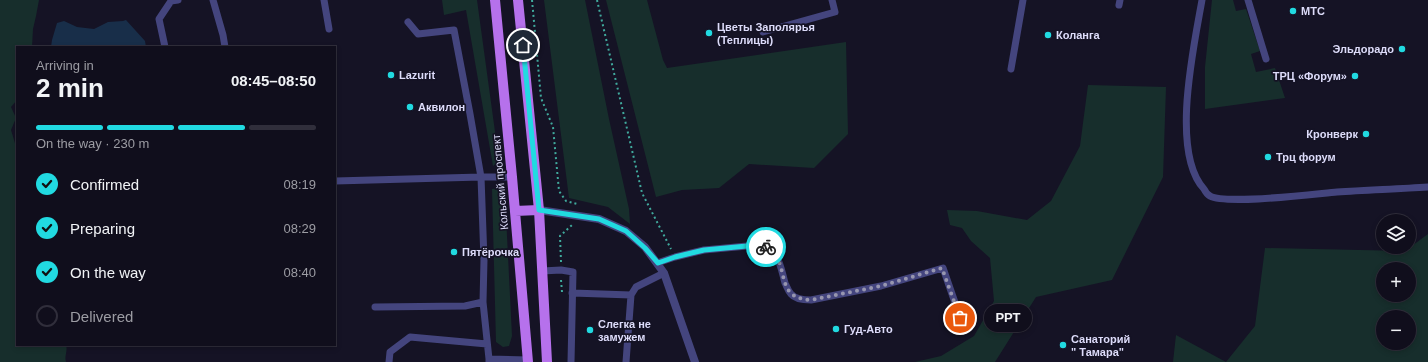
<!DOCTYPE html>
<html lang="en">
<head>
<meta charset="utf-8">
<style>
	body { margin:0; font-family:Arial,sans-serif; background:#191725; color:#f1f3f6; height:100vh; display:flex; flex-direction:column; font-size:15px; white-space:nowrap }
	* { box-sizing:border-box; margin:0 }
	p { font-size:13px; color:#9c9ca3 }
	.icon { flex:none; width:22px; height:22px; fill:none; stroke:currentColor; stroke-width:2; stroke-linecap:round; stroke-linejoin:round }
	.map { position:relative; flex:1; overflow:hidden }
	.panel { position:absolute; left:16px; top:46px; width:320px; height:300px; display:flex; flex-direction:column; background:#100e1c; border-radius:0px; box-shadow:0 2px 6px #0003,0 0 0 1px #302e3b }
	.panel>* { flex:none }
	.fabs { position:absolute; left:1376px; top:214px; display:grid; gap:8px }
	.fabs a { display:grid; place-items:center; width:40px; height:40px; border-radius:50%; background:#100e1c; box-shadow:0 2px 6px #0003,0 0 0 1px #302e3b; font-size:20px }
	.pin { position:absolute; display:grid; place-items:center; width:34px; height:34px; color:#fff; margin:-17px; border:2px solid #fff; border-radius:50%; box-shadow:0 1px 4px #0007 }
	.courier { position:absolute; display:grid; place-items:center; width:40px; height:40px; margin:-20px; border:3px solid #21dae1; border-radius:50%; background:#fff; color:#222; box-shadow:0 1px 5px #0007 }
	.bubble { position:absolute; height:28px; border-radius:14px; background:#100e1c; box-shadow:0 2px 6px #0003,0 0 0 1px #302e3b; font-size:13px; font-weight:700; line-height:28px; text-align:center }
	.headline em { font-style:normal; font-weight:700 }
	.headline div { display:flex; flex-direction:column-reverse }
	.headline { display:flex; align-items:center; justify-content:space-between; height:68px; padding:0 20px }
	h1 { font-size:26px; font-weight:700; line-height:30px }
	.bar { display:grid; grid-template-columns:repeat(4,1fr); gap:6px 4px; align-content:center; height:48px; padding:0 20px }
	.bar i { height:5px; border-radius:3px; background:#302e3b }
	.bar .on { background:#21dae1 }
	.bar p { grid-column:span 4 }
	ol { padding:0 20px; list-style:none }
	li { display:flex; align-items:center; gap:12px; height:44px }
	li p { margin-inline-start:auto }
	li .icon { padding:4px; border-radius:50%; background:#21dae1; color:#111; stroke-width:4 }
	li:last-child { color:#9c9ca3 }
	li i { width:22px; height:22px; border:2px solid #302e3b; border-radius:50% }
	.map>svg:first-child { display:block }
	.green { fill:#172e2c; fill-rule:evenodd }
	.water { fill:#182e49 }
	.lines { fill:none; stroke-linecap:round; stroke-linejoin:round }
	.path { stroke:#40aa9d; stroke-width:2; stroke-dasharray:2 3; stroke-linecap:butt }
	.lane { stroke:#44457e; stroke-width:7 }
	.street { stroke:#44457e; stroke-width:8 }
	.primary { stroke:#b671ec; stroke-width:10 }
	.done { stroke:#9796af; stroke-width:4; stroke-dasharray:0 7.2 }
	.route { stroke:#21dae1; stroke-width:5 }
	.poi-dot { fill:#21dae1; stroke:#151325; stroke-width:1.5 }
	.labels { text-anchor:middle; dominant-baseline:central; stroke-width:3.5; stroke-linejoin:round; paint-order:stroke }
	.poi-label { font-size:11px; font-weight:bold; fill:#dddcfa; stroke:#151325; text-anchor:start }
	.street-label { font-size:11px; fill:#dddcfa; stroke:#151325 }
</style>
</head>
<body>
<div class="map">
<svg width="1428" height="362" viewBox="0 0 1428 362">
	<rect width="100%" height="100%" fill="#151325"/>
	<path class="green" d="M0,0H39L36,16L33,29L32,47H17V100L11,107L16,118L11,130L17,150V345H66C68,351 64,356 66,362H0Z
		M442,0H477L499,161L493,166L466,10L444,15Z
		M544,0H585L609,119L629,209L630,224L608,207L569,198Z
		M606,0H647L663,60L667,68L846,42L848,134L814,168L749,164L719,188L682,190L656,197Z
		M1212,0H1233L1236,11L1246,9L1260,51L1251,54L1256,72L1275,68L1285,98L1205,109V67Z
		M1088,85L1166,87L1163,177L1112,280L1036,297L995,362H915L941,356L974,336L994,301L990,258L971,241L962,228L950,225L947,210L977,211L1027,220L1051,201L1080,146Z
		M500,188L505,196L512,336L509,346L503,347L496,342L492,189Z
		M1428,234V362H1226L1255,326L1265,248L1405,251ZM1383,269H1409V295H1383ZM1383,317H1409V343H1383Z
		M1176,335L1226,362H1173Z"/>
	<path class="water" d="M126,20L145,41L146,47H51L52,40L57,23L64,21L77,27L94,29L108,22L123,21Z"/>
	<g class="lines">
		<path class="path" d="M532,0L541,98L553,127L559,191L566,201L577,204L576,205
			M597,0L642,193L671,249
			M561,262L560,236L572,225
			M561,280L562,292"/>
		<path class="lane" d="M213,0L223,35L225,47
			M324,0L329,29
			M1202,0C1194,46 1170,152 1204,189C1205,191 1208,195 1210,196C1226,205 1314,194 1337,192C1367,190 1398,189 1428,187
			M1248,0L1266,59
			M1119,5L1120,0
			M408,22L418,34L454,30L470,114L481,177H512
			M763,32L835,12L832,0
			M165,47L159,19L171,1L178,0
			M1011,69L1023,0
			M335,181L481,177L484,260L483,302L465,306L375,307
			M657,263L675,257L704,250L758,245C779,248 780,265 785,283C787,287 788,291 791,294C795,299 805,300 811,300L881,286L943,268L960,317
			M542,271L561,270L573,272L571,362
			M572,293L631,295L636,287L664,273
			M483,302L489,359
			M389,362L390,352L410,337L487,344
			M489,362V359L528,360
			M626,362L631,295"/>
		<path class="street" d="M539,210L599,219L626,231L645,247L664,273L695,362"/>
		<path class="primary" d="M495,0L512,177L528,362
			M518,0L539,210L547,362
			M515,211L539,210"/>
	</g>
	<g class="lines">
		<path class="done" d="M766,247C793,262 771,298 811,300L881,286L942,268L960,318"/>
		<path class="route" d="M523,45L539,210L599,219L626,231L645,248L658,263L675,257L704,250L758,245L766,247"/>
	</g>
	<g class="poi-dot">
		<circle cx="1293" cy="11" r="4"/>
		<circle cx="709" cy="33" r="4"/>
		<circle cx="1048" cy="35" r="4"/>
		<circle cx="1402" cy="49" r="4"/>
		<circle cx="391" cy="75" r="4"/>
		<circle cx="1355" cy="76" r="4"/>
		<circle cx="410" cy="107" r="4"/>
		<circle cx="1366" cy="134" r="4"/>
		<circle cx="1268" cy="157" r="4"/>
		<circle cx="454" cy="252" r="4"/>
		<circle cx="836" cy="329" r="4"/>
		<circle cx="590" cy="330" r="4"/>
		<circle cx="1063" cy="345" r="4"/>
	</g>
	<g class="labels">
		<g class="poi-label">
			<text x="1301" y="11">МТС</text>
			<text x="717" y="27">Цветы Заполярья<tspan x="717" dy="13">(Теплицы)</tspan></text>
			<text x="1056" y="35">Коланга</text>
			<text x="1394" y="49" text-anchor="end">Эльдорадо</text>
			<text x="399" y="75">Lazurit</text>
			<text x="1347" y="76" text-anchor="end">ТРЦ «Форум»</text>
			<text x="418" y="107">Аквилон</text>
			<text x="1358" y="134" text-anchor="end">Кронверк</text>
			<text x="1276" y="157">Трц форум</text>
			<text x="462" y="252">Пятёрочка</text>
			<text x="598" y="324">Слегка не<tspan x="598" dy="13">замужем</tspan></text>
			<text x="844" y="329">Гуд-Авто</text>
			<text x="1071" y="339">Санаторий<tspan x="1071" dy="13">" Тамара"</tspan></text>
		</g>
		<g class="street-label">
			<text transform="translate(500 182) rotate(-95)">Кольский проспект</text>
		</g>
	</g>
</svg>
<div class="fabs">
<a><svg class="icon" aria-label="layers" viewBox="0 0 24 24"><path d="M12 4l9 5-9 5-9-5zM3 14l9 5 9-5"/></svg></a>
<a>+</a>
<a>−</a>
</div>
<div class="pin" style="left:960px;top:318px;background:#ea580c"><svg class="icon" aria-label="bag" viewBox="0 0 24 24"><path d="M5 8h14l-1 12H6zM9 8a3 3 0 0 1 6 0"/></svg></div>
<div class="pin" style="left:523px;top:45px;background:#1f2937"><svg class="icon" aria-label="home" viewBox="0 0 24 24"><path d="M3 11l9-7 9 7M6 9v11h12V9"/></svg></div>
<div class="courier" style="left:766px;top:247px"><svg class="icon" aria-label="bike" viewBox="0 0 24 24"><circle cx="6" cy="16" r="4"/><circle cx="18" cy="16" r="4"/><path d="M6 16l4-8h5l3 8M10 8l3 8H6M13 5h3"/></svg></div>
<div class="bubble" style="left:984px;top:304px;width:48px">РРТ</div>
<section class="panel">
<div class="headline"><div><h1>2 min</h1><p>Arriving in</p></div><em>08:45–08:50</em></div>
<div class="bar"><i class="on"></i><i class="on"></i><i class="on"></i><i></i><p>On the way · 230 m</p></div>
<ol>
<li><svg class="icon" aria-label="check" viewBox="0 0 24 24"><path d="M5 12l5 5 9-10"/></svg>Confirmed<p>08:19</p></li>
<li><svg class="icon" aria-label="check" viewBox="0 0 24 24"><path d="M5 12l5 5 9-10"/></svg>Preparing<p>08:29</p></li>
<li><svg class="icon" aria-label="check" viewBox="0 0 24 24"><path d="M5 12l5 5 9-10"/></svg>On the way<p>08:40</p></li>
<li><i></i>Delivered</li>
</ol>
</section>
</div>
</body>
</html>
